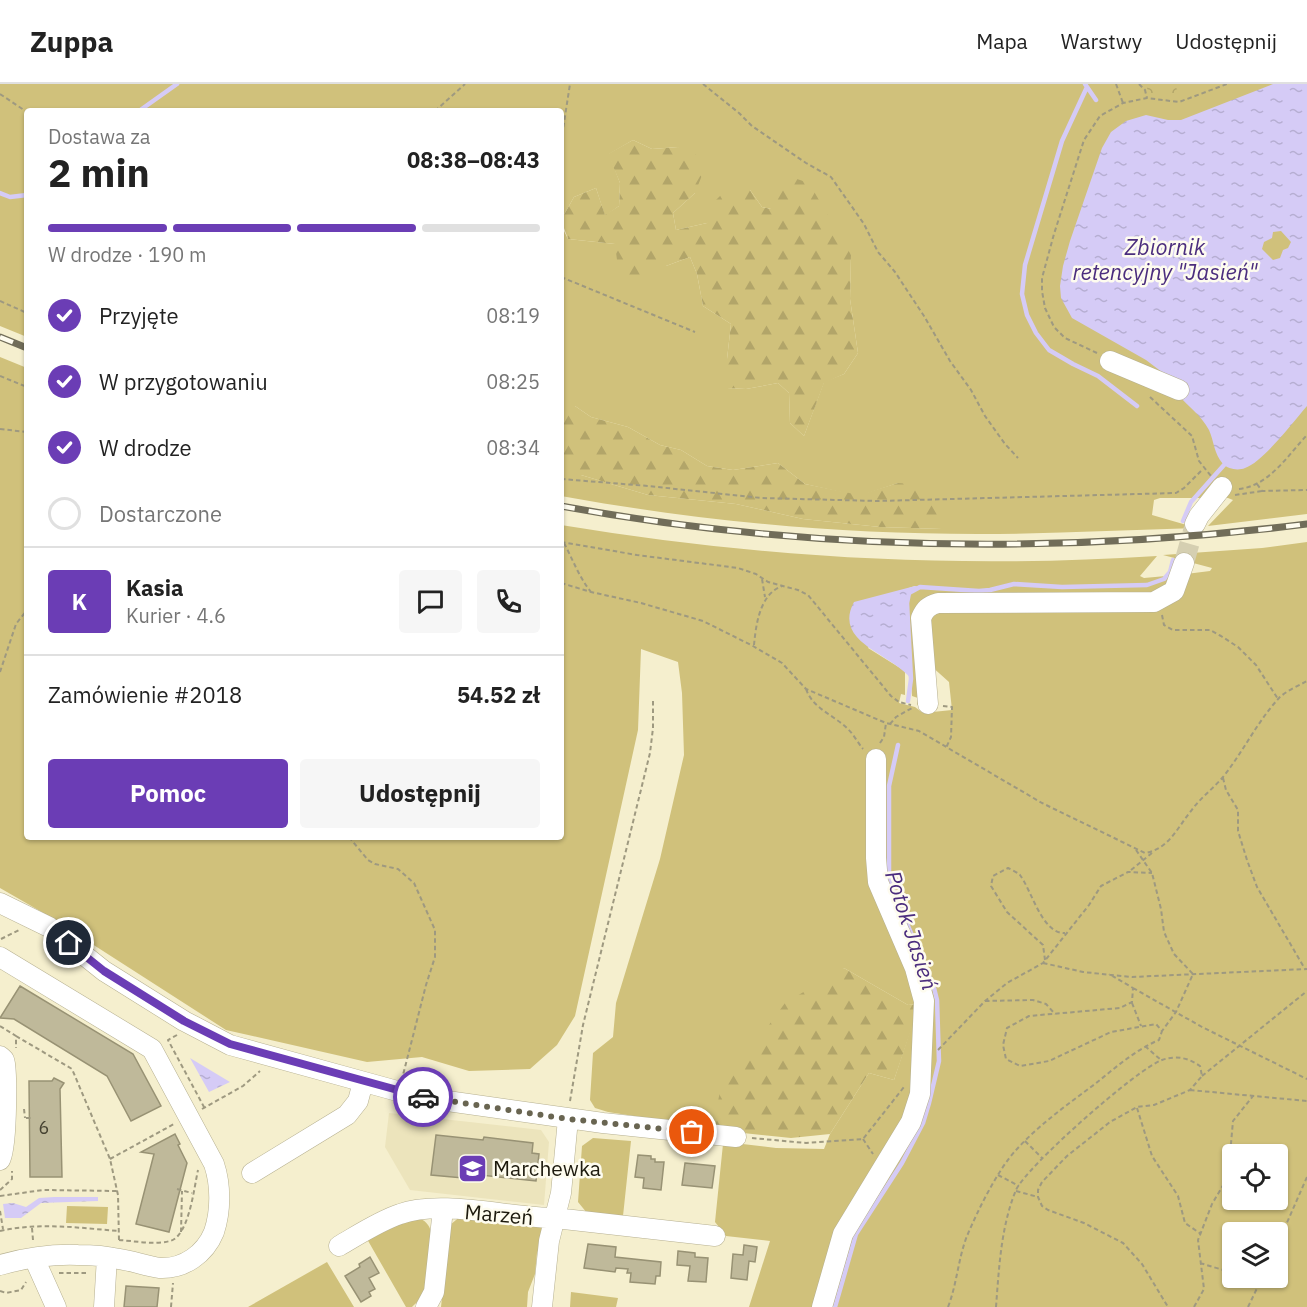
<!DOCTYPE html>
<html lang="pl">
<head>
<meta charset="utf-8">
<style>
	body { margin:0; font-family:"IBM Plex Sans",sans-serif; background:#f6f6f6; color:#222; height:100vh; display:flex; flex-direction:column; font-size:22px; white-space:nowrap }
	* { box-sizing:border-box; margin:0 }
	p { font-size:20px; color:#767676 }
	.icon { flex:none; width:33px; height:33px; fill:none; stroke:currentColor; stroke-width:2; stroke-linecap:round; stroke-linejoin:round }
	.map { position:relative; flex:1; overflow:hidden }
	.drawer { position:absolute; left:24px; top:24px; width:540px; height:732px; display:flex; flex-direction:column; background:#fff; border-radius:6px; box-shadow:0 2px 4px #0004 }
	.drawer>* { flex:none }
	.buttons { position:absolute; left:1222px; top:1060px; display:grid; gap:12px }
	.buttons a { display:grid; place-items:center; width:66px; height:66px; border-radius:6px; background:#fff; box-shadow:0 2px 4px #0004; font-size:30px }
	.pin { position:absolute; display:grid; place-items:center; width:51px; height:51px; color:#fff; margin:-26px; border:3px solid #fff; border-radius:50%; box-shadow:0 2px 6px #0007 }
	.courier { position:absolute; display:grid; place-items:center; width:60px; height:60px; margin:-30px; border:4px solid #6b3db5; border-radius:50%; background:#fff; color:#222; box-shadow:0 2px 8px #0007 }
	.overview em { font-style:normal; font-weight:700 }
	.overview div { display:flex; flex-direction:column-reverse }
	.overview { display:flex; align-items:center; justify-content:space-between; height:102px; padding:0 24px }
	h1 { font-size:39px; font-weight:700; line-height:45px }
	.bar { display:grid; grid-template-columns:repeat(4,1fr); gap:9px 6px; align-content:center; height:72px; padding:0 24px }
	.bar i { height:8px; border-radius:4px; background:#e0e0e0 }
	.bar .current { background:#6b3db5 }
	.bar p { grid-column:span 4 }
	.line { display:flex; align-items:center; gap:15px; padding:0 24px; border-top:2px solid #e0e0e0 }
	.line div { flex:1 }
	.round { display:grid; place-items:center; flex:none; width:63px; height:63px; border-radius:6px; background:#f6f6f6 }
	ol { padding:0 24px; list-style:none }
	li { display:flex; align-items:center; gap:18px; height:66px }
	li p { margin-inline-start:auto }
	li .icon { padding:6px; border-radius:50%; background:#6b3db5; color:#fff; stroke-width:4 }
	li:last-child { color:#767676 }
	li i { width:33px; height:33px; border:3px solid #e0e0e0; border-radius:50% }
	.button { display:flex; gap:12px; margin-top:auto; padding:12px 24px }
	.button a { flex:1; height:69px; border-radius:6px; background:#6b3db5; color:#fff; font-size:24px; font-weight:700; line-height:69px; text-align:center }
	.button a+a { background:#f6f6f6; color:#222 }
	header { display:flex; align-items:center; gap:36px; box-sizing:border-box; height:84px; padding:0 30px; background:#fff; border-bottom:2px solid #e0e0e0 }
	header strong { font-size:28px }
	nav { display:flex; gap:33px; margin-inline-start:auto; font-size:21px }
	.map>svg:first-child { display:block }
	.built { fill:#ece4bc }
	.grass { fill:#d0c17b; fill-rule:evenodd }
	.forest { fill:url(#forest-firs) }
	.park { fill:url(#park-crowns) }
	.water { fill:url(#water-ripples); fill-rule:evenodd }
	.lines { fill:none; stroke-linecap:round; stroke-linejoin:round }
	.stream { stroke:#d5cbf6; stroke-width:4.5 }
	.building { fill:#bfb99a; stroke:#989274; stroke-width:1.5 }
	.minor-tunnel { stroke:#d5cfb1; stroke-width:20; stroke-dasharray:20 10; stroke-linecap:butt }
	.minor-casing { stroke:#b6b091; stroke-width:21 }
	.path { stroke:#9e9980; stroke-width:2; stroke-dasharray:4.5 3; stroke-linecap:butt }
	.minor { stroke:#fff; stroke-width:20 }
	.rail-casing { stroke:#716d59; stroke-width:7 }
	.rail { stroke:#fefcef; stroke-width:4.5; stroke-dasharray:14; stroke-linecap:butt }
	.done { stroke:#696551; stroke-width:6; stroke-dasharray:0 10.8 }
	.route { stroke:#6b3db5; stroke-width:8 }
	.labels { text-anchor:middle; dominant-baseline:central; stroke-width:5; stroke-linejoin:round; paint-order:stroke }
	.number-label { font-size:18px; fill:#464231 }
	.poi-label { font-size:21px; fill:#1d1a0e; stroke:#fefcef; text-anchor:start }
	.street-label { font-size:21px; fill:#1d1a0e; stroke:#fefcef }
	.water-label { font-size:22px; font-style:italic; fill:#4b2d7e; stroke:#fefcef }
</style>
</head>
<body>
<header>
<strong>Zuppa</strong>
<nav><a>Mapa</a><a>Warstwy</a><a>Udostępnij</a></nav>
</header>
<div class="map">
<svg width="1307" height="1223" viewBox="0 0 1307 1223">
	<defs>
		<pattern id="forest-firs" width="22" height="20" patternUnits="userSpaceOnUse" patternTransform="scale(1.5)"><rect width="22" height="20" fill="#d0c17b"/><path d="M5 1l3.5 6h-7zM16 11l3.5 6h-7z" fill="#b2a569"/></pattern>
		<pattern id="park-crowns" width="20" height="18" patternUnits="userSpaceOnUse" patternTransform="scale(1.5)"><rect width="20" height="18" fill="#d0c17b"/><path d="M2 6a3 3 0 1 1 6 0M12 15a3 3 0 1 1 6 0" fill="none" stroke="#b2a569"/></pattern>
		<pattern id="water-ripples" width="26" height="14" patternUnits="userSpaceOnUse" patternTransform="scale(1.5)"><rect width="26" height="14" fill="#d5cbf6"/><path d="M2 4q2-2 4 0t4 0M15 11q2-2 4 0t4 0" fill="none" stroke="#b6aed2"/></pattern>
	</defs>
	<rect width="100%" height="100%" fill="#f5efce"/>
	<path class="built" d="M389,1029L541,1046L549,1058L544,1121L410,1106L385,1063Z"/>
	<path class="grass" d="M0,0H1307V430L1208,442L1233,416L1228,414H1160L1154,416L1152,431L1197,444C1124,446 1051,450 978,450C838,450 699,437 561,412V391H581L648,411L736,420L803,435L880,443L941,445L898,399L859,412L805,400L778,379L733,386L707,382L681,366L660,361L628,343L591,333L575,322H561V141L568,155L615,160L666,182L690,173L697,190L703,222L731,240L727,275V304L746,305L778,299L789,309L790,339L804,352L824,298L844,290L858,269L850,215L851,171L771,125L762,123L750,106L707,139L676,146L673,129L695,109L678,63L652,65L633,56L609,70L620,99L619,122L605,132L596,104L574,113L561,136V27H27V253L0,242Z
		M0,273L27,284V753H561V441C762,474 953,485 1157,472L1140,492L1144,494L1177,491L1163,510L924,521L920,618L917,621L918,614L912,612L907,519L909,509L919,504L915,502L909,504L868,564L905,587V611L901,610L899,619L915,623L923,629L952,626L949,598L930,581L928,527L1150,522L1186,490L1210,487L1212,484L1163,471L1262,464L1307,458V1223H749L770,1157L726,1152L715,1138L723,1060L734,1059L776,1064L824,1065L830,1050L869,989L894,996L919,920L908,921L844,884L712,1044L608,1028L595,1024L590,1016L593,969L613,953L616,919L660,775L684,671L682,609L678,578L641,565L638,646L575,932L557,961L530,985L469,987L422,973L367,978L226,946L47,831L0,804ZM1233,1071H1278V1116H1233ZM1233,1149H1278V1194H1233Z
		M593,1054L631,1057L623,1132L587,1129L578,1118L582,1062Z
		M67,1122L108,1123L107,1140L66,1139Z
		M462,1131L542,1141L543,1156L537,1169L535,1190L528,1208L527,1223H441L450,1141Z
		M412,1132C418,1134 424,1135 428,1141C437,1152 429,1200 422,1212C420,1216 415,1220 412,1223H406L367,1155Z
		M327,1178L354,1223H248Z
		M571,1208L618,1214L616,1223H570Z"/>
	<path class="forest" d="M633,56L652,65L678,63L708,76L695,109L673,129L676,146L707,139L710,122L728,104L750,106L762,123L771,125L785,91L809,99L851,171L850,215L858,269L844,290L824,299L804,352L790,339L789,309L778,299L746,305L727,304V275L731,240L703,222L697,190L690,173L666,182L639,196L619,192L615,160L568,155L561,136L574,113L596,104L605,131L619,122L620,99L608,70Z
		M561,322H575L591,333L628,343L660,361L681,366L707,382L733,386L778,379L805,400L859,411L898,399L921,401L941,427L942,445L880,443L803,435L736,420L648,411L581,391H561Z
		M844,884L908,921L920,920L894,996L869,989L830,1050L791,1054L743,1049L712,1044L720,1008L785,919Z"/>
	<path class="park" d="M1146,0H1174L1179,9L1171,14L1149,11Z"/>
	<path class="water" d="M1273,0H1307V322C1294,337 1263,378 1245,384C1238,387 1228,385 1223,380C1214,370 1214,357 1209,346C1201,331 1189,323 1178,311L1179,301L1146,276L1072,234L1061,214L1060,202L1063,182L1070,157L1102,64L1111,48L1126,37L1146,31L1168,36H1181ZM1281,147L1291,158L1288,164L1283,166L1280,174L1273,176L1262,165L1264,158L1272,154L1273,148Z
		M915,502L920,503L909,509L907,519L911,595C893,570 832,559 854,518Z
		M190,974L230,998L209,1008Z
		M54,1113H98V1117L41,1119L21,1134H5L3,1120L13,1119L26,1123L39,1114Z"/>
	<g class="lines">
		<path class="stream" d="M1085,0L1096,16
			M1087,3L1062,57L1025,181L1022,210L1027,231L1036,249L1049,266L1073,280L1098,292L1137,322
			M139,27L177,0
			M0,109L10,113L27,111
			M1183,437L1191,418L1224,381
			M908,617L911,595L907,519L909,509L920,503L979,507L990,506L1014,500L1062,503L1147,501L1164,495L1170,488L1173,476
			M835,1223L856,1150L902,1079L923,1039L929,1019L939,977L937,916L934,904L891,801L889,791V702L898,661"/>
	</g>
	<path class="building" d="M20,902L133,970L161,1022L131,1037L107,992L14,935L0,934Z
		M54,994L64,999L60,1005L62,1093H30L29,997H52Z
		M175,1050L180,1060L178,1061L187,1079L169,1148L136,1140L154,1070L141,1068Z
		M436,1051L483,1056L484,1053L533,1059L532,1069L539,1070L536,1097L463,1089V1094L431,1091Z
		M638,1071L651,1072V1075H655V1078H664L661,1106L643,1104L644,1094L635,1093Z
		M685,1079L715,1082L712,1104L682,1101Z
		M588,1160L616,1163L615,1173L661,1178L660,1192H656L655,1200L630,1198L631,1189H627L628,1185L616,1184L615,1188L584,1184Z
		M744,1161L757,1163L755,1178L749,1177L747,1196L731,1194L733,1170L743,1171Z
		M678,1167L695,1169V1173L708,1174L706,1198L688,1197L690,1182L677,1181Z
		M370,1173L379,1189L369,1194L375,1205L369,1208L371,1212L361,1218L345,1192L360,1183L359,1180Z
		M126,1202L159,1204L157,1223H124Z"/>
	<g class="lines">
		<path class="minor-tunnel" d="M1184,479L1195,440"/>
		<defs>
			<path id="minor" d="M1110,277L1179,306
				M1195,440L1199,432L1222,403
				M928,620L921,534C925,525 928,522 938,519L1154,518L1174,507L1184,479
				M0,819L49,843L104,887L184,937L230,961L419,1013L603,1039L736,1053
				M0,873L152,965L214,1080C221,1101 221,1127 214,1148C205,1170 184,1185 160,1184C146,1182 133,1177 119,1175C106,1172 91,1171 78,1171C52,1170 25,1174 0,1181
				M0,972C4,976 4,974 5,980C7,995 7,1065 0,1076
				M252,1089L347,1031L358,1017L363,998
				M339,1162C358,1151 379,1137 400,1130C441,1115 510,1134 555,1134L715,1152
				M34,1174L56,1223
				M104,1223L107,1173
				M426,1223L434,1208L443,1125
				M542,1223L549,1157L561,1109L568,1035
				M822,1223L843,1150L911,1038L920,1010L924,917L915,884L878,798L876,774V675"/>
		</defs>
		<use href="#minor" class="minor-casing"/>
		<path class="path" d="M703,0L739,29L752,42L806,79L831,93L864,140L878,168L895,188L924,232L950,277L971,306L985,332L1005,360L1018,374
			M1116,0L1123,19
			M1139,0L1145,6L1147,14
			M0,10L27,28
			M435,27L465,0
			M561,58L570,0
			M561,193L695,248
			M0,217L27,229
			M1097,269L1065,254L1054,243L1045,224L1042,207V194L1054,150L1084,56L1100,32L1123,19L1147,14L1179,18L1227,0
			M0,292L27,303
			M1150,313L1192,352L1199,377L1211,392
			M0,345L27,348
			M561,395L648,402L761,414L877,417L1176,409L1184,404L1203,385
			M1257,400L1262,407L1307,406
			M1239,405C1269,402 1288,371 1307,351
			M1235,411L1262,407
			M561,458L637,471L738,484L756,490L768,498L798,506L808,511L891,612L899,618L911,621
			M564,459C573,476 579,493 591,508
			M762,495L765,513
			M561,499L591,508L641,519L703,537L753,562L782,579L806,605L886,639L919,647L1042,719L1145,769C1169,765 1177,744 1191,727C1200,714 1213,705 1223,693C1243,668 1257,638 1279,614C1286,607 1298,602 1307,597
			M1162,531L1164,541L1173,546H1210L1221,552L1238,563L1256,581L1278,615
			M754,561C756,540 760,510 782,502
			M0,588L16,540L27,526
			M806,605C813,625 834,631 848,645C854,651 858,659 863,665
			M943,622L952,623L951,653L946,664
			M890,640L896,633L912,624
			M880,659L884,653L886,639
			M1223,694L1226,706L1238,726V747L1247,776L1257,803L1305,885
			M349,753L368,776L375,780L398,785L414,799L435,846V873L426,901L403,991
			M1136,766L1152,789L1161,825L1164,848L1174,870L1193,890L1176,928L1162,947
			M1131,786L1152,769
			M1,855L19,846
			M1045,876L1043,861L1007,828L991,802L993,792L1008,784C1012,786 1017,788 1020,791C1032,807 1042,850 1065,849
			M1043,879L1083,888L1132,893L1307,885
			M1133,904L1202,943L1307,995
			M985,917L1033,916L1046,920L1055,930
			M1132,919L1141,942
			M0,942L16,952V964
			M177,951L168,956L204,1023
			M16,952L72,985L110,1075L118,1111L119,1157
			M1145,962L1161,976
			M938,966L985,917L1007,899L1043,879L1089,821L1101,802L1128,788L1152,789
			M1202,992L1307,907
			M1190,1006L1307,1017
			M570,1017L583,941L650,669L653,644V616
			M1137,1024L1152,1072L1178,1112L1185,1139L1201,1150
			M24,1025L25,1034
			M202,1025L243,1002L260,987
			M26,1034H33
			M752,1054L806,1059L863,1055L904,1003
			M863,1055L873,1070
			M1025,1057L1042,1074
			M110,1075L174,1040
			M998,1091L1019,1102
			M177,1105L192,1109
			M0,1106L12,1095V1087
			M1016,1107L1038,1113
			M0,1112L43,1106L118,1107
			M0,1127L3,1145
			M32,1144L33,1156
			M0,1147C39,1138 80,1144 119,1147
			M181,1148L182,1107
			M119,1156C134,1157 155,1161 170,1157C189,1152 194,1104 198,1086
			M1278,1159L1307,1093
			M1200,1179L1233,1189
			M59,1189H89
			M1247,1194L1260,1198
			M0,1207L6,1209L21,1206L26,1198
			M171,1223L173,1199
			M948,1223C957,1200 958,1175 967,1152C978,1126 998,1085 1017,1065C1040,1040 1068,1020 1095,1000C1115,984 1135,966 1159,956L1162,947L1156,940L1111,948L1049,977L1020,982L1006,975L1003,961L1007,944L1029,932L1120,924L1132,918L1133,904L1109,890
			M996,1223C999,1184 1001,1142 1016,1106C1026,1083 1138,984 1162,976C1176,971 1189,974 1200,982L1202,992L1190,1006L1154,1021L1137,1023L1110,1038L1067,1072L1042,1098L1038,1106V1113L1042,1122L1048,1126L1084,1139L1123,1159L1142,1180L1168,1223
			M1194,1223L1204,1205L1198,1156L1212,1120L1228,1093L1233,1037L1253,1012
			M1248,1223L1262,1194"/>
		<use href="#minor" class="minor"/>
		<defs>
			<path id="rail" d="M0,253L27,264
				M561,422C807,467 1059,471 1307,440"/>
		</defs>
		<use href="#rail" class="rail-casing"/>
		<use href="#rail" class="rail"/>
	</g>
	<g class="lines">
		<path class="done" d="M423,1013L568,1035L692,1048"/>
		<path class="route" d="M69,859L104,887L184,937L230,960L423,1013"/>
	</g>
	<defs>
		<symbol id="school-square" viewBox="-11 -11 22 22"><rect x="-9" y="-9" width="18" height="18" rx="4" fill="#6b3db5" stroke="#fefcef"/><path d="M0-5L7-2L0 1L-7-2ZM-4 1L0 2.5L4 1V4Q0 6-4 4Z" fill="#fff"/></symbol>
	</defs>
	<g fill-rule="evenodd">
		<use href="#school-square" x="456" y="1068" width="33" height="33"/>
	</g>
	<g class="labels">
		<g class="number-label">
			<text x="44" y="1043">6</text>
		</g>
		<g class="poi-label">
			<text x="493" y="1084">Marchewka</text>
		</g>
		<g class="street-label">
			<text transform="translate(499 1130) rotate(5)">Marzeń</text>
		</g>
		<g class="water-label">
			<text x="1165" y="162">Zbiornik<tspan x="1165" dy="25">retencyjny "Jasień"</tspan></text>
			<text transform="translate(912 846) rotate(72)">Potok Jasień</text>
		</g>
	</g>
</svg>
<div class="buttons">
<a><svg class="icon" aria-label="locate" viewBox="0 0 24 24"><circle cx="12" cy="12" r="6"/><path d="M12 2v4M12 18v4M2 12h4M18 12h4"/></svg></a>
<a><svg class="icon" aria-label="layers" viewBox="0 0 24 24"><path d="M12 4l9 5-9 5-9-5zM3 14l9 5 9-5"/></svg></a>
</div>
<div class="pin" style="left:692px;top:1048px;background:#ea580c"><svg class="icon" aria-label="bag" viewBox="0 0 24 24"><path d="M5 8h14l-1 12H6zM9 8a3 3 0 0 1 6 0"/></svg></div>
<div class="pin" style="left:69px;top:859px;background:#1f2937"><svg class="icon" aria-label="home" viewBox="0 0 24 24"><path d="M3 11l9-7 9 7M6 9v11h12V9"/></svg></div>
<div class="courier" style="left:423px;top:1013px"><svg class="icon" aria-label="car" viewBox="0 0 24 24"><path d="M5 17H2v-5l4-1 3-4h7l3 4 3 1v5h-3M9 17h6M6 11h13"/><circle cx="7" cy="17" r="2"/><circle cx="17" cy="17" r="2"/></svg></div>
<section class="drawer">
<div class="overview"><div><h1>2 min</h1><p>Dostawa za</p></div><em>08:38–08:43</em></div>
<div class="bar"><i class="current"></i><i class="current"></i><i class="current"></i><i></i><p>W drodze · 190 m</p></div>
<ol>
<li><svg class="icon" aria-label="check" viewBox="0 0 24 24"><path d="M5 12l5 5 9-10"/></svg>Przyjęte<p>08:19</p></li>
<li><svg class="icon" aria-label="check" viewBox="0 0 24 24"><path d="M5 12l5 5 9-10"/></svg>W przygotowaniu<p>08:25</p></li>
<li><svg class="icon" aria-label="check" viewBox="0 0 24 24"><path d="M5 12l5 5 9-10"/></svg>W drodze<p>08:34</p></li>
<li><i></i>Dostarczone</li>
</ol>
<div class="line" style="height:108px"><b class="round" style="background:#6b3db5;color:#fff">K</b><div><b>Kasia</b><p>Kurier · 4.6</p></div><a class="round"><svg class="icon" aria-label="chat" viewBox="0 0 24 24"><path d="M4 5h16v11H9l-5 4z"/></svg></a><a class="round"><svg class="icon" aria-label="phone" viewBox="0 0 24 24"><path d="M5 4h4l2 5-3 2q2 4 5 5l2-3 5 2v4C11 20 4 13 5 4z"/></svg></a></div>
<div class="line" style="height:78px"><div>Zamówienie #2018</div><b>54.52 zł</b></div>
<div class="button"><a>Pomoc</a><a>Udostępnij</a></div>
</section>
</div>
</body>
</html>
